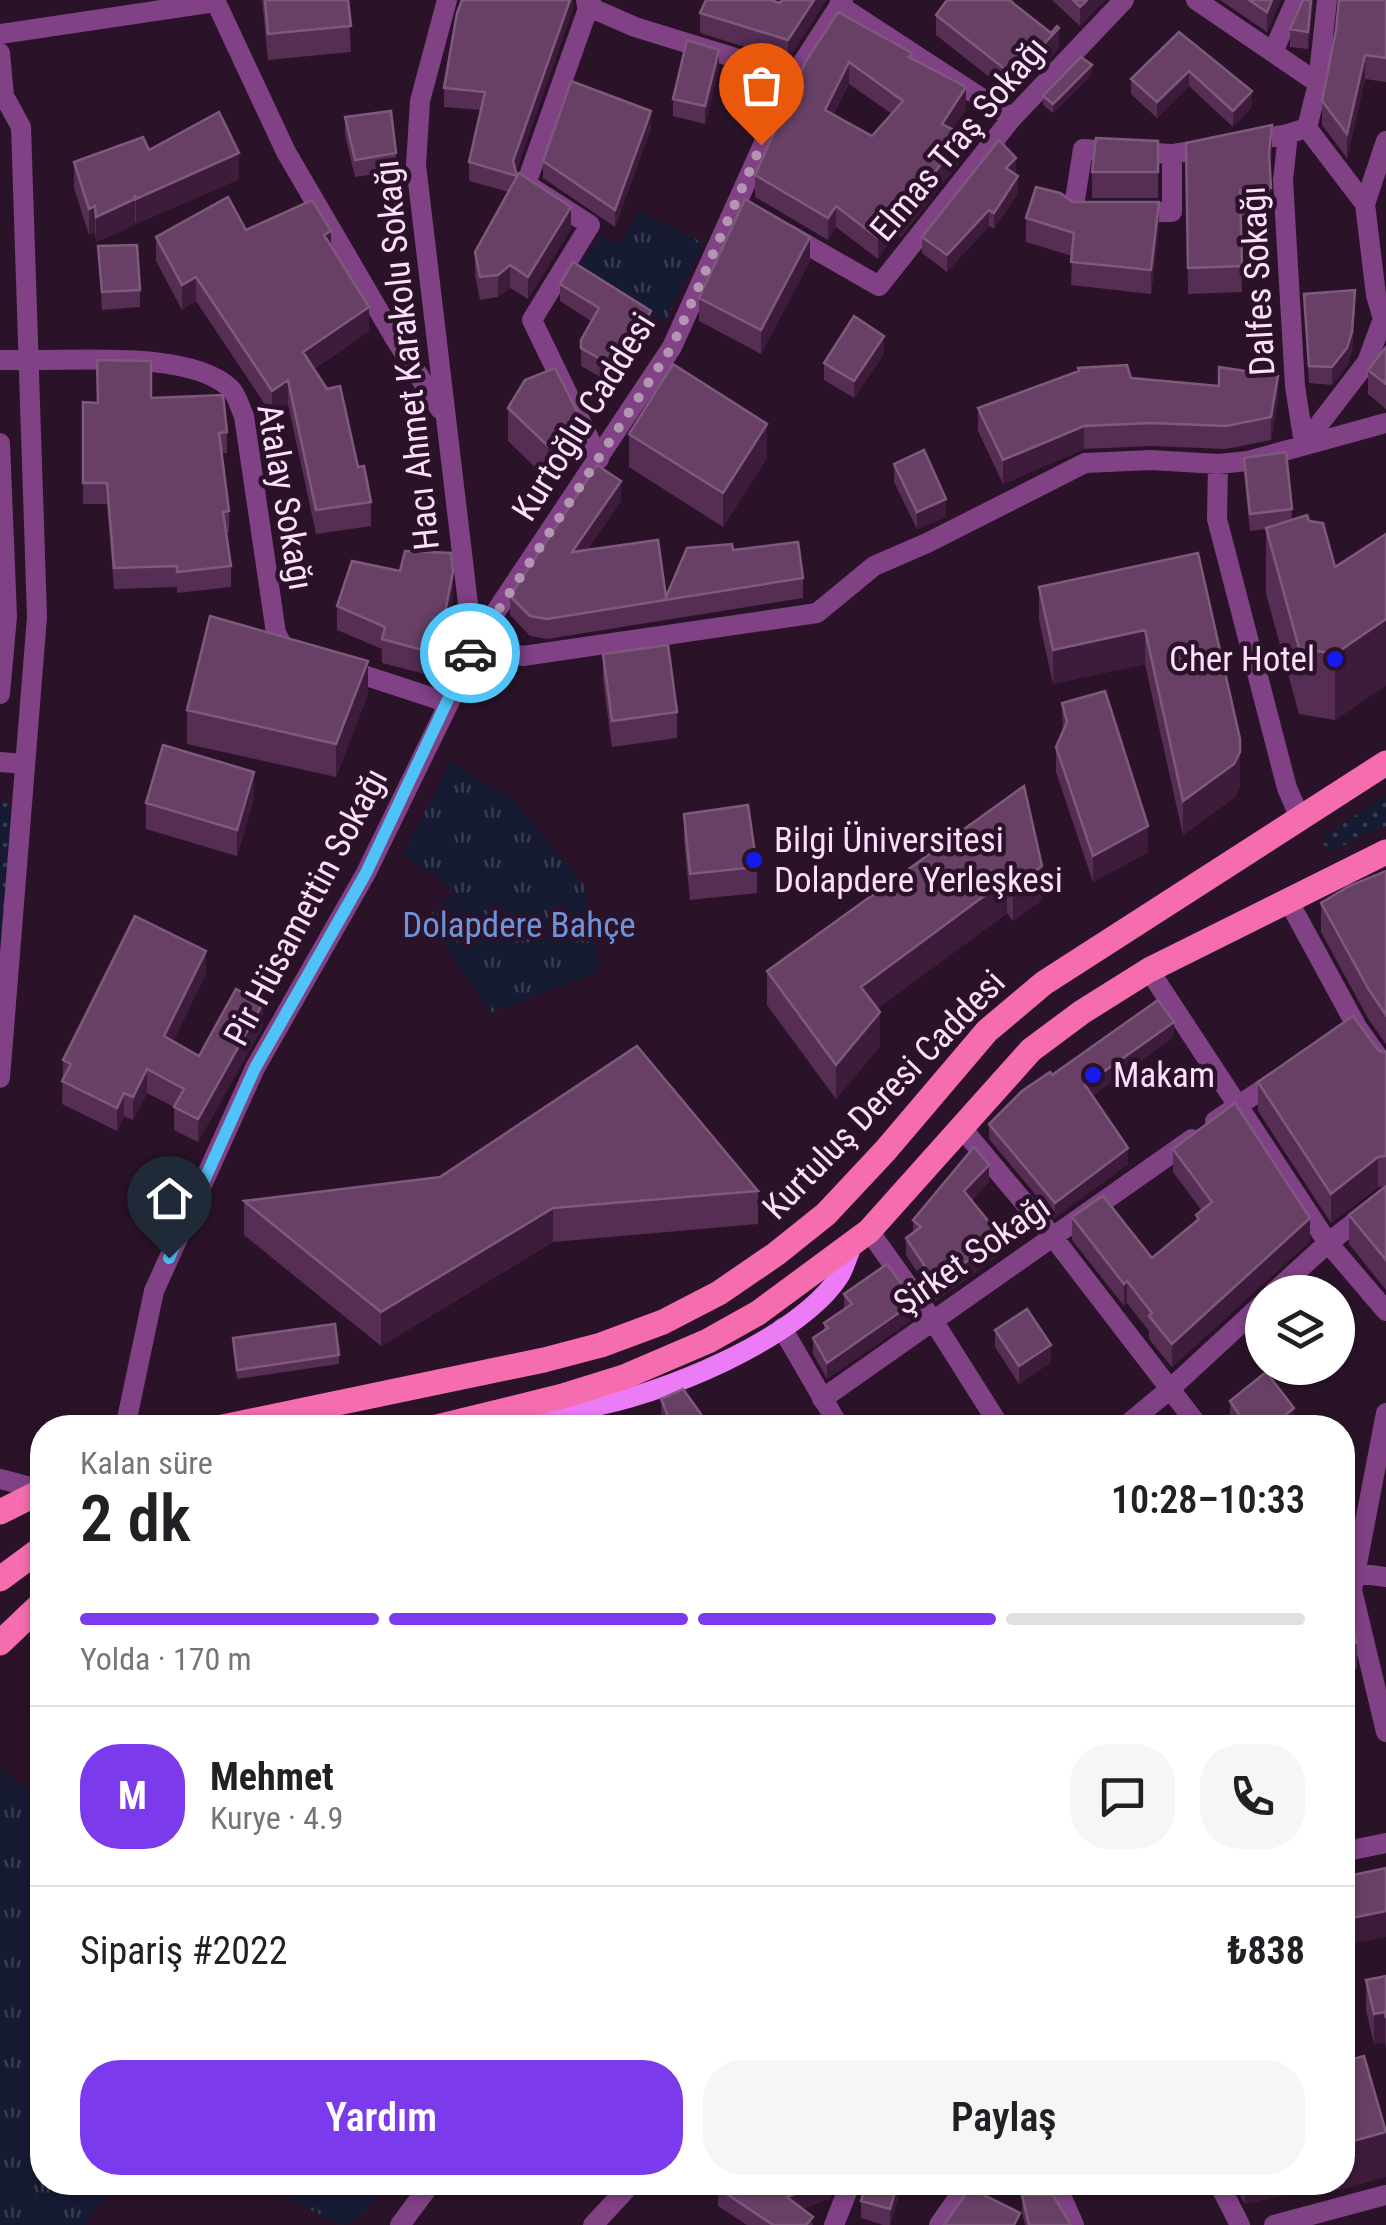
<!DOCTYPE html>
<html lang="tr">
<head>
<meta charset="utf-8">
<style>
	body { margin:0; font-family:"Roboto Condensed",sans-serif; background:#f6f6f6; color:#202124; height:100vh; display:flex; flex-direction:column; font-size:38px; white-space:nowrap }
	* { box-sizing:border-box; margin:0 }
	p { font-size:32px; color:#757577 }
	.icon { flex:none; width:55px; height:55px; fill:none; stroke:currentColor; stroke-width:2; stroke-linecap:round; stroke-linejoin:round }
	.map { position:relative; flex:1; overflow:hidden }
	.sheet { position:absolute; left:30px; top:1415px; width:1325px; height:780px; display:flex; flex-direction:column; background:#fff; border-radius:40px; box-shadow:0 2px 8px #0004 }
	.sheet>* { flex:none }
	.buttons { position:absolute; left:1245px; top:1275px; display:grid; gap:20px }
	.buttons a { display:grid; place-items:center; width:110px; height:110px; border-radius:50%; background:#fff; box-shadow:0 2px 8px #0004; font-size:50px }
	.pin { position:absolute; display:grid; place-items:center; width:85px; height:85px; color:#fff; margin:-102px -42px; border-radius:50% 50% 50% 0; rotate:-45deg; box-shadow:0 0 10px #0007 }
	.pin .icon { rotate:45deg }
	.courier { position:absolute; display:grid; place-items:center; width:100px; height:100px; margin:-50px; border:8px solid #4fc3f7; border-radius:50%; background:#fff; color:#222; box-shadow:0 2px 12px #0007 }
	.overview em { font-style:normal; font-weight:600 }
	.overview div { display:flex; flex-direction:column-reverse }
	.overview { display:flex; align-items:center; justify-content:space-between; height:170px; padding:0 50px }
	h1 { font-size:65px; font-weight:600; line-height:75px }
	.bar { display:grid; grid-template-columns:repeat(4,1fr); gap:15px 10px; align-content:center; height:120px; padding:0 50px }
	.bar i { height:12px; border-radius:8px; background:#e0e0e0 }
	.bar .selected { background:#7c3aed }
	.bar p { grid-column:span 4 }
	.line { display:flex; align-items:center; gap:25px; padding:0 50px; border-top:2px solid #e0e0e0 }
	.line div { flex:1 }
	.round { display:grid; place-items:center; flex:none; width:105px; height:105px; border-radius:40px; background:#f6f6f6 }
	.action { display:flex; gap:20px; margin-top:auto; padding:20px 50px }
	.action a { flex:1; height:115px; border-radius:40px; background:#7c3aed; color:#fff; font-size:40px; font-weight:600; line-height:115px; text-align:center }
	.action a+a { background:#f6f6f6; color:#202124 }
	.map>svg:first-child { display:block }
	.grass { fill:url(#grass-dots) }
	.park { fill:url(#park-tufts) }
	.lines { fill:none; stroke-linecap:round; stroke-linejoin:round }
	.minor { stroke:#804185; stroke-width:20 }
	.tertiary { stroke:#804185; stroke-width:20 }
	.secondary { stroke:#eb7cf6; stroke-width:20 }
	.primary { stroke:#f56daf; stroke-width:25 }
	.wall { fill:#562d53; fill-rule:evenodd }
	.shaded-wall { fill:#3d1b3a }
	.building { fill:#684065; stroke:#7f597d; stroke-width:2.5; fill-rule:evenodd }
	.done { stroke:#b397b2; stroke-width:10; stroke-dasharray:0 18 }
	.route { stroke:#4fc3f7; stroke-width:12 }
	.poi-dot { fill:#171aef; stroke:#2a1328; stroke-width:4 }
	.labels { text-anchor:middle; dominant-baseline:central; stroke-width:9; stroke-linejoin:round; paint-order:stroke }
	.street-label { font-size:35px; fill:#fddefd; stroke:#2a1328 }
	.poi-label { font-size:35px; fill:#fddefd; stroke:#2a1328; text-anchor:start }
	.park-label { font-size:35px; fill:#6d94d9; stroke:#2a1328 }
</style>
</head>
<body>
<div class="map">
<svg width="1386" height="2225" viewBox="0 0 1386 2225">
	<defs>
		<pattern id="grass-dots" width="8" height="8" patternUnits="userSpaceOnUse" patternTransform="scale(2.5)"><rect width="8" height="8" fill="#161b33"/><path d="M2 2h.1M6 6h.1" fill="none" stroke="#393c51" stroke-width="1.8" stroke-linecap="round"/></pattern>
		<pattern id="park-tufts" width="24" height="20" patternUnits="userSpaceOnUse" patternTransform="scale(2.5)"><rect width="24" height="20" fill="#161b33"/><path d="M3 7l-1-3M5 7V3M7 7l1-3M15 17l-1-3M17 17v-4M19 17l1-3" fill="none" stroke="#393c51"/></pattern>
	</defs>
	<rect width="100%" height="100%" fill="#2a1328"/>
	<path class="grass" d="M1386,795V826L1331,851L1323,844V837Z
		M6,802L12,808L0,958V804Z"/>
	<path class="park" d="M639,211L704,243L665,322L575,272L600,236L620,244Z
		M451,761L513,800L585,886L601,971L490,1013L426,919L455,890L403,854Z
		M0,1769L42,1799V2182L116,2183L84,2225H0Z
		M257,2183H386C373,2199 362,2221 341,2225Z"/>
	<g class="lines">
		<path class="minor" d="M215,0L286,152L394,337L440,409
			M447,0L420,101L416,165L473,646
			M586,0L587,6L635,27L794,76
			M591,0L526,184L590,225L532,320L599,459
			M1196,0L1318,83
			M839,5L1012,118
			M0,34L215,2
			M1273,52L1296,0
			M1300,130L1288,134L1283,180L1295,386L1304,444
			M1248,141L1288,134
			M1365,204L1386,141
			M1089,212H1073L1083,149L1172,154L1209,148
			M1133,212H1172V154
			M788,234L879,286L1012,118L1124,0
			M29,360C82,361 190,351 230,388C237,394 240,408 244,416L276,633L285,650L296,653
			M1304,444L1367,362L1383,319L1376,295L1365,204L1307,128L1318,83L1327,0
			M1218,464L1217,519L1287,788L1300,818
			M473,646L523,656L817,613L874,566L927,543L1085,463L1151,460L1218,464L1248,461L1386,423
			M342,668L449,703
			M1289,902L1357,1027L1386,1068
			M1149,970L1328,1243L1386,1311
			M1215,1121L1278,1079
			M960,1126L1053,1237L1200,1428
			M869,1231L934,1322L1001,1428
			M1274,1292L1328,1243L1386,1198
			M822,1399L1192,1139
			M1386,1413L1352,1590L1386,1732
			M125,1428L154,1291L255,1068L366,873L449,703L473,646
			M1123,1428L1170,1389L1262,1304
			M1356,1573L1386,1577
			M1342,1852L1386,1843
			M1055,2182L1074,2225
			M400,2225L432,2182
			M593,2225L633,2182
			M834,2225L851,2182
			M939,2225L969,2182
			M1274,2225L1386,2195"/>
		<path class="tertiary" d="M0,53L4,96L21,127L37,617L0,1078
			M0,360H29
			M0,443L7,616L0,694
			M473,646L672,347L794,76L843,0
			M0,762L25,764
			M782,1328L840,1428
			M0,1479L42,1490
			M1218,2182L1240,2225"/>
		<path class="secondary" d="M538,1410C554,1409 570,1410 585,1408C657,1397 800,1339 840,1275C845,1266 848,1255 852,1246"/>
		<path class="primary" d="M218,1428L544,1360L601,1345L663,1322L719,1293L776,1254L826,1214L885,1151L987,1031L1044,983L1386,763
			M433,1428L563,1396L624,1377L708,1341L758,1313L869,1231L1031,1050L1082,1012L1149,970L1386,852
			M0,1512L42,1491
			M0,1579L42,1548
			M0,1643L42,1603"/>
	</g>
	<path class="wall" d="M262,0H348L351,52L268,60Z
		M573,0V8L516,171L517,176L571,229L528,299L510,288L498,297L480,300L475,275V252L509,192L469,181V162L481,110L444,107V88Z
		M826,0L788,60L700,33V13L780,3Z
		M1014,0V4L1051,33L1059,48L1022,87L1019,84L1011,94L936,35V15Z
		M1052,0H1105L1080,26Z
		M1220,0H1281L1267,32Z
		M1313,0L1308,49L1290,47V29Z
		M1386,0V82L1365,79L1347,158L1322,125V101Z
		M1179,32L1252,107L1233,127L1189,86L1157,118L1131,94V79Z
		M912,59L966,109L952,129L964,156L901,237L895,232L878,259L836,227L828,240L755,197V175L806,61ZM849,84L892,114L872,136L833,115Z
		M719,67L705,124L673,116V99Z
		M1092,74L1053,113L1043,105V96Z
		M345,117L396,153V171L355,177L345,135Z
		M651,128L615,227L543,178V161Z
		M1158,141V198H1092V172Z
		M1186,143L1272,151L1270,170L1271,213L1240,216L1242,292L1188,294Z
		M149,150L239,179L136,224L135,221V225L96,242L95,232L89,235L74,188V162Z
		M1016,174L1018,193L994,229L989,226L947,272L922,253V237Z
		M1073,202L1159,226L1151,294L1071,285L1072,256L1026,242V218Z
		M246,230L331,246L369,331L314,369L358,467L371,502V526L316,534L288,404L272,415L196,301L182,310L156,261V237Z
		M98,246L140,290V307L102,310Z
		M810,261L761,354L699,321V298Z
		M560,284L651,328L616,386L581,366V340L591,321L560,301Z
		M1304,294L1355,308L1352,350L1347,366L1332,385L1309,383Z
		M1386,347V409L1368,394V370Z
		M884,354L854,398L824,380V363Z
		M1078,368L1131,378L1278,400L1271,440L1226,449L1151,446L1084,449L1003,484L978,431V408L1078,372Z
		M151,398L227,432V453H222L229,511V532L226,533L231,566V587L177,593V587L114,589L107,504H83V402L98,403Z
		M508,408L581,453L548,480L508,441Z
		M629,434L767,458L723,527L629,467Z
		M1244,458L1292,509V520L1309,521L1335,567L1386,534V685L1335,720L1299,714L1266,594V529L1250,531L1244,475Z
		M894,464L946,517L917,529L894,482Z
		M621,501L587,550L666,597L733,550L803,578V598L547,639L530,636L510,615V596Z
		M1198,553L1240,739V786L1234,798L1183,835L1145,664L1053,684L1039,620V587Z
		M453,596L437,677L382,663V649L337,630V606Z
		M603,654L677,712V738L612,747L603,680Z
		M368,694L336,777L187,744V710Z
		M1062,703L1148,852L1093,882L1056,772V747L1063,732Z
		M1024,786L1042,900L1013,921L1007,913L877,1009L880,1046L836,1099L767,1005V971Z
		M254,798L237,856L146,829V803Z
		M684,814L757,867V893L690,900L684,840Z
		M1386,871V1044L1369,1020L1321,932V903Z
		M206,974L173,1041L199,1056L263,1026L198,1142L174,1130V1107L147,1093L133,1120L124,1116L117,1131L62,1104L63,1060Z
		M1174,1037L1092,1096L1128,1164L1055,1218L989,1139V1124L1052,1075Z
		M1379,1051L1386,1052V1186L1378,1187L1331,1223L1258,1111V1082Z
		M1173,1149L1310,1241L1172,1367L1149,1339V1331L1127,1303L1124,1306L1072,1240V1217L1152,1258L1196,1222V1215L1202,1211L1173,1172Z
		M989,1182L972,1200L1001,1254L936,1301L906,1255V1238L913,1233V1220Z
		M1386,1186V1290L1349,1244V1215Z
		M758,1191V1224L553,1242L381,1346L244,1235V1201Z
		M844,1294L912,1315L910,1317V1321L827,1379L813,1354V1338L824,1330V1323L844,1309Z
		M995,1330L1051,1362L1019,1384L995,1347Z
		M233,1338L339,1355V1364L237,1379Z
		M661,1399L711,1428H662Z
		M1230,1401L1294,1425L1291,1428H1236L1230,1418Z
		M1342,1584L1357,1643V1669L1342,1671Z
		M1386,1976V2048L1385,2042L1374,2044L1366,2010V1980Z
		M864,2182H903L890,2225H883L861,2218V2201L866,2184L864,2185Z
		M1232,2182H1292V2193L1245,2204Z
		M718,2188L830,2198L802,2209L813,2225H747L718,2206Z
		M1022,2195L1071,2225H1025L1022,2212Z"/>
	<path class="shaded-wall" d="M570,0H573V8L515,175L513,161Z
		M814,0H826L788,60V40Z
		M1087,0H1105L1080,26V7Z
		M1272,0H1281L1267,32V12Z
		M1311,0L1313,6L1308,49V32Z
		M1059,28V48L1022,87V67Z
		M719,50V67L705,124V106Z
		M1365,55V79L1347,158V134Z
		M849,62V84L825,132V110Z
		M1019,64V84L1011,94V74Z
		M1092,65V74L1053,113V104Z
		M1189,71V86L1157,118V102Z
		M966,87V109L942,146V124Z
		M1252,91V107L1233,127V111Z
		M651,111V128L615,227V210Z
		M1272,125V151L1269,179V153Z
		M964,135V156L901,237V215Z
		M239,153V179L136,224V199Z
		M1016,158V174L1006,184V168Z
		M1018,176V193L994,229V213Z
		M135,199V225L96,242V217Z
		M1159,202V226L1151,294V270Z
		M95,206V232L89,235V209Z
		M836,206V227L828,240V218Z
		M571,207V229L528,299V277Z
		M989,210V226L947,272V255Z
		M895,211V232L878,259V238Z
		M331,231V256L324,235Z
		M810,237V261L761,354V330Z
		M510,265V288L498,297V275Z
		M196,277V301L182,310V285Z
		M1355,290L1352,350L1347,366L1332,385V367Z
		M369,307V331L303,376V352Z
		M651,311V328L616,386V368Z
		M884,336V354L854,398V381Z
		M1278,376V400L1271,440V417Z
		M288,380V404L272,415V391Z
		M581,419V453L548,480V446Z
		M767,424V458L723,527V493Z
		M1084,426V449L1003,484V460Z
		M621,481V501L572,571V552Z
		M946,499V517L917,529V512Z
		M453,572V596L437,677V654Z
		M1386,619V685L1335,720V654Z
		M1145,630V664L1053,684V650Z
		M368,661V694L336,777V744Z
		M1240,752V786L1234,798L1183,835V801Z
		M254,772V798L237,856V830Z
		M1148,826V852L1093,882V856Z
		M1042,866V900L1013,921V888Z
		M1007,879V913L861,1021V987Z
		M206,951V974L164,1060V1036Z
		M263,1003V1026L198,1142V1119Z
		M880,1012V1046L836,1099V1065Z
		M1174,1022V1037L1085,1101V1085Z
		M147,1069V1093L133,1120V1097Z
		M124,1093V1116L117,1131V1108Z
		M1128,1148V1164L1055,1218V1203Z
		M1378,1157V1187L1331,1223V1194Z
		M989,1165V1182L964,1208V1191Z
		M553,1208V1242L381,1346V1312Z
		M1310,1218V1241L1172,1367V1344Z
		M1001,1237V1254L936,1301V1283Z
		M1127,1281V1303L1124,1306V1284Z
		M912,1299V1315L910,1317V1321L827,1379V1363Z
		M1051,1345V1362L1019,1384V1366Z
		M1294,1408V1425L1291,1428H1270Z
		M1386,1911V1937L1342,1946V1920Z
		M1385,2012V2042L1374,2044V2014Z
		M1386,2132V2177L1333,2192V2182H1342V2144Z
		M825,2182H837L830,2198L787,2215V2197Z
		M898,2182H903L890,2225V2209Z
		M1245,2182H1292V2193L1245,2204Z"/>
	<path class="building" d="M265,0H348L351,26L268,34Z
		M462,0H570L513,161L517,176L469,162L485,92L444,88L457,13Z
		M706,0H770L780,3L782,0H814L788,40L700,13Z
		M947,0H1009L1051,33L1057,26L1059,28L1022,67L1019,64L1011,74L936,15Z
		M1073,0H1087L1080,7Z
		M1249,0H1272L1267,12Z
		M1303,0H1311L1308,32L1290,29Z
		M1339,0H1386V58L1365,55L1347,134L1322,101L1336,30Z
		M838,12L912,53L909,57L966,87L942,124L964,135L901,215L895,211L878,238L836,206L828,218L755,175L806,61ZM849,62L903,101L872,136L825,110Z
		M1179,32L1252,91L1233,111L1189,71L1157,102L1131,79Z
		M687,40L719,50L705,106L673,99Z
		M1081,57L1092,65L1053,104L1043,96Z
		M571,81L651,111L615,210L543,161Z
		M391,111L396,153L355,160L345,117Z
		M219,112L239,153L136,199L135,195V199L96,217L95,206L89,209L74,162L143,137L149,150Z
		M1272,125L1269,153L1271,188L1240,190L1242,266L1188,268L1186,143Z
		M1096,138L1158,141V172H1092Z
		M999,140L1016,158L1006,168L1018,176L994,213L989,210L947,255L922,237Z
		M519,173L571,207L528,277L510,265L498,275L480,277L475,252Z
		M1036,187L1060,193L1073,202H1159L1151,270L1071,262L1074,233L1026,218Z
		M228,197L246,230L312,200L331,231L324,235L369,307L303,352L327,389L340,386L358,467L364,466L371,502L316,510L288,380L272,391L196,277L182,285L156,237Z
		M745,199L810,237L761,330L699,298Z
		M137,245L140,290L102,292L98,246Z
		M573,262L651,311L616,368L581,348V340L599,308L560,284Z
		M1355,290L1352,332L1347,348L1332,367L1309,366L1304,294Z
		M854,316L884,336L854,381L824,363Z
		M1386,347V384L1368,370Z
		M97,360L151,361V398L223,395L227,432L219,433L229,511L223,512L231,566L177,572V566L114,568L107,483H83V402L98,403Z
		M673,364L767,424L723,493L629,434Z
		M1127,365L1131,378L1219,386V367L1278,376L1271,417L1226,426L1151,423L1084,426L1003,460L978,408L1079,371L1078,368Z
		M555,368L581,419L548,446L508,408L525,380Z
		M924,450L946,499L917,512L894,464Z
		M1286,452L1292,509L1250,514L1244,458Z
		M597,465L621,481L572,552L658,540L666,597L687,548L732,544L733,550L798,542L803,578L547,619L530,616L510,596Z
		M1307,515L1309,521L1323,523L1335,567L1386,534V619L1335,654L1299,648L1266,528Z
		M405,551L451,553L453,572L437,654L382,639L385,627L337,606L352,561L400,571Z
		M1198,553L1240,739V752L1234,764L1183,801L1145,630L1053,650L1039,587Z
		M210,616L368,661L336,744L187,710Z
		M668,645L677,712L612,721L603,654Z
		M1105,691L1148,826L1093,856L1056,747L1067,722L1062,703Z
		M163,745L254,772L237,830L146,803Z
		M1024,786L1042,866L1013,888L1007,879L861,987L880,1012L836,1065L767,971Z
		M748,805L757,867L690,874L684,814Z
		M1386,871V1015L1369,990L1321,903L1349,886Z
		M135,916L206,951L164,1036L199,1056L236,989L263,1003L198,1119L174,1107L184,1089L147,1069L133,1097L124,1093L117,1108L62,1081L71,1064L63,1060Z
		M1158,1000L1174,1022L1085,1085L1128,1148L1055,1203L989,1124L1022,1091L1050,1072L1052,1075Z
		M1353,1016L1379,1051L1386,1052V1156L1378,1157L1331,1194L1258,1082Z
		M637,1046L758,1191L553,1208L381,1312L244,1201L440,1177Z
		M1235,1103L1310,1218L1172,1344L1149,1316L1152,1313L1127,1281L1124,1284L1072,1217L1103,1196L1152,1258L1199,1219L1196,1215L1212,1202L1173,1149Z
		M974,1147L989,1165L964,1191L1001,1237L936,1283L906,1238L921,1227L913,1220Z
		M1386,1186V1260L1349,1215Z
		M887,1264L912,1299L908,1302L910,1305L827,1363L813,1338L828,1328L824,1323L852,1304L844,1294Z
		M1027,1309L1051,1345L1019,1366L995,1330Z
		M335,1324L339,1355L237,1370L233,1338Z
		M1266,1372L1294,1408L1270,1428H1248L1230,1401Z
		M683,1389L711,1428H673L661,1399Z
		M1342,1584L1357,1643L1342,1645Z
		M1342,1847L1348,1876L1386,1868V1911L1342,1920Z
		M1386,1976V2018L1385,2012L1374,2014L1366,1980Z
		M1364,2056L1386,2132L1342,2144V2062Z
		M723,2182H825L787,2197L813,2217L806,2225H773L718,2188Z
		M867,2182H898L890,2209L861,2201Z
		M970,2188L1020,2213L1014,2225H944Z
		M1022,2195H1053L1071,2225H1029Z"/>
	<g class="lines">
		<path class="done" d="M470,653L672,347L761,145"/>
		<path class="route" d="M169,1258L255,1068L366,873L470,653"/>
	</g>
	<g class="poi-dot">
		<circle cx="1335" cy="659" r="10"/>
		<circle cx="754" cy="860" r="10"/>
		<circle cx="1093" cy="1075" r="10"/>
	</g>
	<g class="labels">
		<g class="street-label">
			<text transform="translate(959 139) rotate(-50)">Elmas Traş Sokağı</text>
			<text transform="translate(1258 281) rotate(-93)">Dalfes Sokağı</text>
			<text transform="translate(407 355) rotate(-96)">Hacı Ahmet Karakolu Sokağı</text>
			<text transform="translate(584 417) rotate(-58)">Kurtoğlu Caddesi</text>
			<text transform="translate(285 497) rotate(80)">Atalay Sokağı</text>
			<text transform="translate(306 907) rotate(-62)">Pir Hüsamettin Sokağı</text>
			<text transform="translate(884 1095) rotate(-46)">Kurtuluş Deresi Caddesi</text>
			<text transform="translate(972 1255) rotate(-35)">Şirket Sokağı</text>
		</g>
		<g class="poi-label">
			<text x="1315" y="659" text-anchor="end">Cher Hotel</text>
			<text x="774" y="840">Bilgi Üniversitesi<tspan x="774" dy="40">Dolapdere Yerleşkesi</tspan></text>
			<text x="1113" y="1075">Makam</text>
		</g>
		<g class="park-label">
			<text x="519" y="925">Dolapdere Bahçe</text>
		</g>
	</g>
</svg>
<div class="buttons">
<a><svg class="icon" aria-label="layers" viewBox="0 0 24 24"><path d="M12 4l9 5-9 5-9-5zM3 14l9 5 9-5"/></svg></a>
</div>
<div class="pin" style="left:761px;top:145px;background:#ea580c"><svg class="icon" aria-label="bag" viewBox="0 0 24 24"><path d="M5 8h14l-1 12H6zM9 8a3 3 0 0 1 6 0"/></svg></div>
<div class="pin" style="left:169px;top:1258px;background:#1f2937"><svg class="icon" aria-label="home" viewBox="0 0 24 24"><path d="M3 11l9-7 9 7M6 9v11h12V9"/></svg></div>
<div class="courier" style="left:470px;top:653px"><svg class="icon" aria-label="car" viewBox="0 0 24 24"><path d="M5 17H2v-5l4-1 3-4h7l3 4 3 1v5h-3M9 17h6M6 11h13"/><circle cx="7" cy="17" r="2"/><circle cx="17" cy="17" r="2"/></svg></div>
<section class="sheet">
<div class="overview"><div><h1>2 dk</h1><p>Kalan süre</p></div><em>10:28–10:33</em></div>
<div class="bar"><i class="selected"></i><i class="selected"></i><i class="selected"></i><i></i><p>Yolda · 170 m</p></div>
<div class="line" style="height:180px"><b class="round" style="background:#7c3aed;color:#fff">M</b><div><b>Mehmet</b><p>Kurye · 4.9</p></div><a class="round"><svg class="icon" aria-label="chat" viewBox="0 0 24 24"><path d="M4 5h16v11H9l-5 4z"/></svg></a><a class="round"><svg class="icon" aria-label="phone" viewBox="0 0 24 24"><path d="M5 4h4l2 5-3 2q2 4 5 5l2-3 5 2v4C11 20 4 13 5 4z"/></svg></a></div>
<div class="line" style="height:130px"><div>Sipariş #2022</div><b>₺838</b></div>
<div class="action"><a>Yardım</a><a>Paylaş</a></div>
</section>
</div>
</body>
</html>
